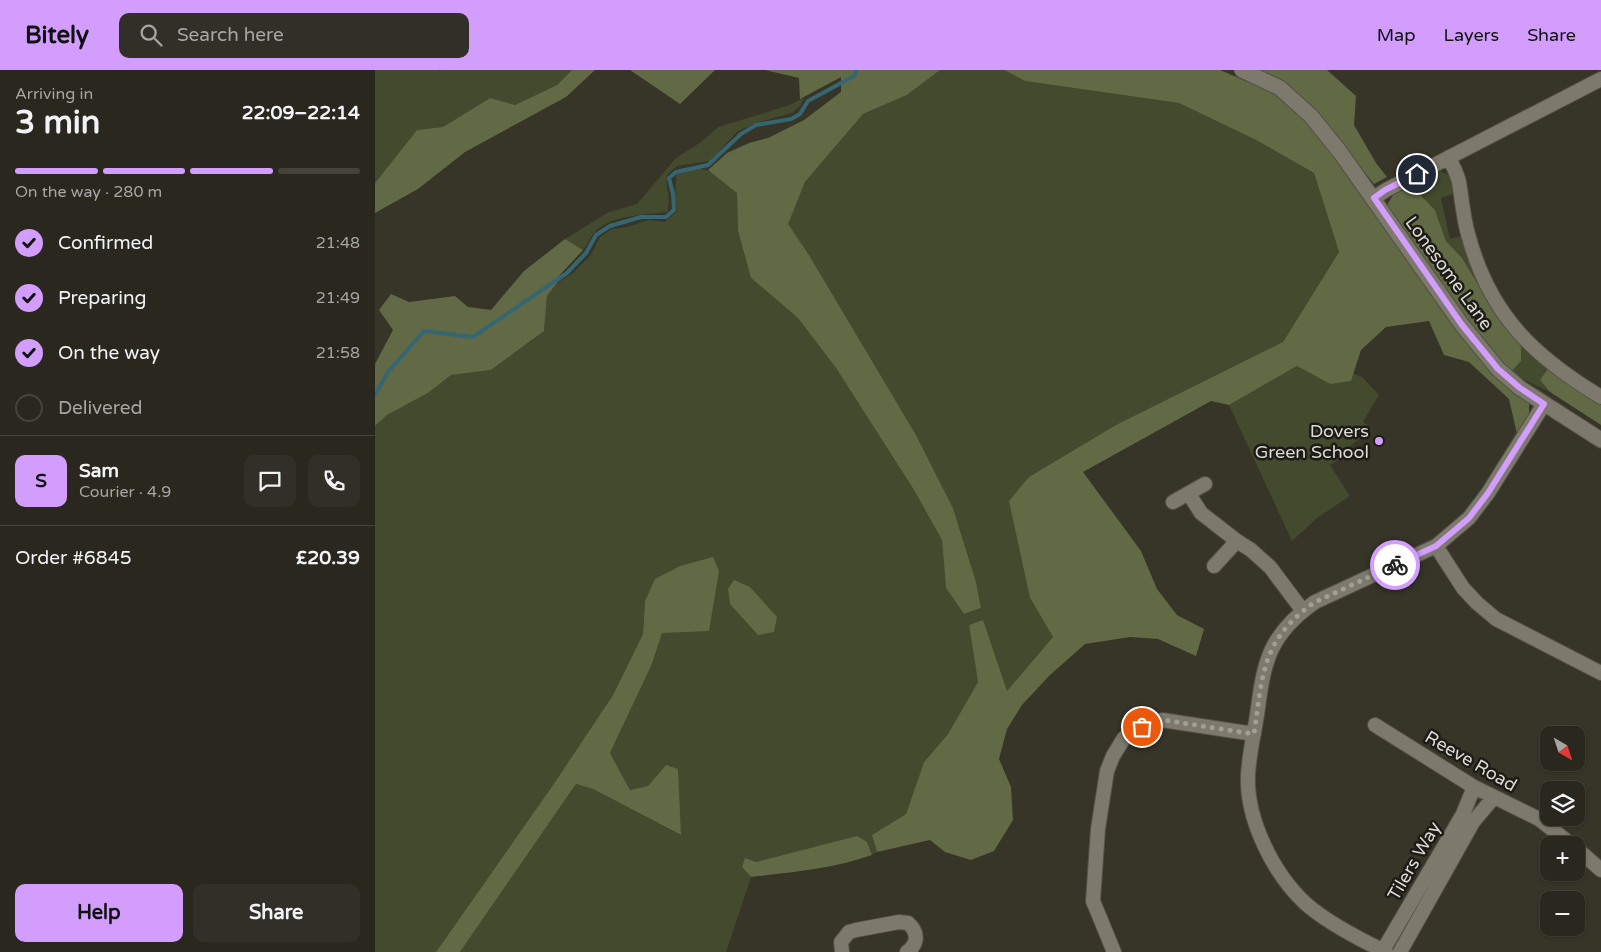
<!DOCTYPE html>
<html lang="en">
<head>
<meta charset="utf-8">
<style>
	body { margin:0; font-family:"Varela Round",sans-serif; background:#312f27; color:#f1f3f6; height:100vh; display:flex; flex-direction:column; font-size:19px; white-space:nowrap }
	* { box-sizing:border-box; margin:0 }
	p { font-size:16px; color:#a5a5a4 }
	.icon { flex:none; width:28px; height:28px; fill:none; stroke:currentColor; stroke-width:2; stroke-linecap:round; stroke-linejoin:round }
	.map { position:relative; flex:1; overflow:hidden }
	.panel { display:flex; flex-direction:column; background:#29271e; width:375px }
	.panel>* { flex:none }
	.needle { width:32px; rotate:141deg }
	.fabs { position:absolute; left:1165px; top:656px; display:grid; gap:10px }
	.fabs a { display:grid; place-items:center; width:45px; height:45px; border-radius:10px; background:#29271e; box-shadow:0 1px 4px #0004,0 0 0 1px #45443c; font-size:25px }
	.pin { position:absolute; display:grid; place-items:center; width:42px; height:42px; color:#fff; margin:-21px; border:2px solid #fff; border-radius:50%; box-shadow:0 1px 5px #0007 }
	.courier { position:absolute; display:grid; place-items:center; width:50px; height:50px; margin:-25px; border:4px solid #d29dfd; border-radius:50%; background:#fff; color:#222; box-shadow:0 1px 6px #0007 }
	.head em { font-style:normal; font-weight:700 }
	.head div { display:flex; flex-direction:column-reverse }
	.head { display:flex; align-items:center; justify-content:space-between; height:85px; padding:0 15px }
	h1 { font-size:32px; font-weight:700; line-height:38px }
	.bar { display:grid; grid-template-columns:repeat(4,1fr); gap:8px 5px; align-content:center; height:60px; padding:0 15px }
	.bar i { height:6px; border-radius:4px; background:#45443c }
	.bar .on { background:#d29dfd }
	.bar p { grid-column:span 4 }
	.line { display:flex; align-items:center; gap:12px; padding:0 15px; border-top:1px solid #45443c }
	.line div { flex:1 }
	.round { display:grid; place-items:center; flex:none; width:52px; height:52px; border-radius:10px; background:#312f27 }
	ol { padding:0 15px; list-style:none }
	li { display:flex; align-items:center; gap:15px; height:55px }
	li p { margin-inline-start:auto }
	li .icon { padding:5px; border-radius:50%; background:#d29dfd; color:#111; stroke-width:4 }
	li:last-child { color:#a5a5a4 }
	li i { width:28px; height:28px; border:2px solid #45443c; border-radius:50% }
	.button { display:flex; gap:10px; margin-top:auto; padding:10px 15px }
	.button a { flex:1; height:58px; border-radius:10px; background:#d29dfd; color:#111; font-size:20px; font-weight:700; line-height:58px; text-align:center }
	.button a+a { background:#312f27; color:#f1f3f6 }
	header { display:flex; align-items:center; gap:30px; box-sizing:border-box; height:70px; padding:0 25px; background:#d29dfd; color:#111 }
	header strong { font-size:24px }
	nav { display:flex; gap:28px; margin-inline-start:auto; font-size:18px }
	.search { width:350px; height:45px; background:#312f27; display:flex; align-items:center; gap:12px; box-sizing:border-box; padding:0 18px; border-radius:10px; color:#a5a5a4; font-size:19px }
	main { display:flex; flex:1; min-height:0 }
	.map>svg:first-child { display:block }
	.green { fill:#434a2e }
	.forest { fill:#616a44 }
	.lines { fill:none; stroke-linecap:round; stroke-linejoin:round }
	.stream { stroke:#346773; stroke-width:4 }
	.minor-casing { stroke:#545047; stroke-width:16 }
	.tertiary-casing { stroke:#545047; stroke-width:17 }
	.minor { stroke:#7d796c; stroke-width:14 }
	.tertiary { stroke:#7d796c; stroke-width:15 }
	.done { stroke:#a29f96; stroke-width:5; stroke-dasharray:0 9 }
	.route { stroke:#d29dfd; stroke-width:6 }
	.poi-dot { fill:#d29dfd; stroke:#1d1b16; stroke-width:2 }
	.labels { text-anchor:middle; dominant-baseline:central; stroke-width:5; stroke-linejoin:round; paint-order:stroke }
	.street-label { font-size:18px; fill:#dbd9d2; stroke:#1d1b16 }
	.poi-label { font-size:18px; fill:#dbd9d2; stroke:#1d1b16; text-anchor:end }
</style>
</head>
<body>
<header>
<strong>Bitely</strong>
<div class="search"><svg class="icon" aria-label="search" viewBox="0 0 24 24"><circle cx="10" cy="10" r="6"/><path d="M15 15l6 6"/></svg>Search here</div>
<nav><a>Map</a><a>Layers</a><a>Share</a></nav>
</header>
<main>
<section class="panel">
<div class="head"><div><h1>3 min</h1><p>Arriving in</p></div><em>22:09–22:14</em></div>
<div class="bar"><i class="on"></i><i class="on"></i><i class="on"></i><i></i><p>On the way · 280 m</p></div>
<ol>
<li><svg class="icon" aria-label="check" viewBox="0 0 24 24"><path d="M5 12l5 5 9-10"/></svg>Confirmed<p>21:48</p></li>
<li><svg class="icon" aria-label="check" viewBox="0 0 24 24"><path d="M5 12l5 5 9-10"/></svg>Preparing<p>21:49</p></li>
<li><svg class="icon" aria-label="check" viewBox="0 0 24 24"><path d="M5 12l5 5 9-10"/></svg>On the way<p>21:58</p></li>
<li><i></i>Delivered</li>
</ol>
<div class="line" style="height:90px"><b class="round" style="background:#d29dfd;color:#111">S</b><div><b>Sam</b><p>Courier · 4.9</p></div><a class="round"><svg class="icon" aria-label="chat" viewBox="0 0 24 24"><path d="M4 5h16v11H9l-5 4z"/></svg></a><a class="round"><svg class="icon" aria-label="phone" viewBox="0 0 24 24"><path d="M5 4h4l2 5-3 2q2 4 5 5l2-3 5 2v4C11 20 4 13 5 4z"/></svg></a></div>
<div class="line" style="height:65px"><div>Order #6845</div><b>£20.39</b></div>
<div class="button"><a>Help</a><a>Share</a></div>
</section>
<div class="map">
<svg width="1226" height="882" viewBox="0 0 1226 882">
	<rect width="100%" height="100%" fill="#373428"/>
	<path class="green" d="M0,0H63L64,1L67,0H197L182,15L140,35L115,28L68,57L42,60L0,113Z
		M565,0H629L650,11L804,33L881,70L939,103L964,182L908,272L840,307L654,407L655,528L678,567L632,622L608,551L594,555L603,612L573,664L549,692L531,744L497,765L502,782L497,785L492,772L381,792L370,789L367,797L376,807L351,882H85L201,714L218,719L305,765L291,695L273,716L255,720L235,683L277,594L287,563L270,531L268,564L238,625L178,715L61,882H0V356L12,345L53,323L76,305L116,300L169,261L172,226L182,213L198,203L215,186L225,167L237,159L252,157L274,150L290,152L302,141L300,129L301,105C331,90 340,105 362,123L363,161L376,208L423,248L461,298L539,420L567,470L571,518L589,544L606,538L601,512L578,438L541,365L434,185L412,154L430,112L488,44L532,25Z
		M430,27L425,36L417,43L381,53L363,61L335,91L302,96L292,105C290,119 297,128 292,142C270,145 234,145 219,163C215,168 212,175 208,180L190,169L234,142L262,134L301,88L326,72L343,57L415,35Z
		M1065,101L1073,105L1077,113L1078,124L1066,128L1075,169L1086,166L1109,225L1087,188L1071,171L1060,140L1037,116Z
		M1146,276L1162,286L1181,302L1165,310L1175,322L1135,303L1146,291Z
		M922,296L955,314L975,311L978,303L987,307L1004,325L988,352L997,359L968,382L971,385L955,395L975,426L942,448L917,471L854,335Z"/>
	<path class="forest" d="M197,0H220L191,27L90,82L43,119L0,143V113L42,60L68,57L115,28L140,35L182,15Z
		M255,0H340L305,34Z
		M390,0H565L532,25L488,44L430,112L413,154L434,185L541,365L578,438L601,512L606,538L589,544L571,518L567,470L539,420L461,298L423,248L376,208L363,161L362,123L333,100L352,83L374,73L393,68L429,50L466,22V7L425,29L424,8Z
		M629,0H845L901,24L931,50L1154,331V344L1142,364L1134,329L1094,292L1069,285L1054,251L1011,257L986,280L976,311L955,314L922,296L854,335L836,331L708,402L766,481L782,519L802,545L829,559L821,586L783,569L755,567L710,574L674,606L647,635L632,659L624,689L636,717L638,750L619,781L596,790L570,782L555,770L502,782L497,765L531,744L549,692L573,664L603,612L594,555L608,550L632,621L678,567L655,528L634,431L654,407L741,355L908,272L964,182L939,103L881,70L804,33L650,11Z
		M882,0H952L981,26L979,55L1001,93L1012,107L999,114L946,49Z
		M1037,116L1060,140L1071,171L1087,188L1126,252L1146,276V291L1135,303L1102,265L1052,192L1019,150L1012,135L1018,125Z
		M190,169L208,180L183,207L182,213L172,226L169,261L116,300L76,305L53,323L12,345L0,356V294L18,260L4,240L16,224L34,232L80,226L93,237L116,240L149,201Z
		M1172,300L1181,302L1226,333V355L1175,322L1165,310Z
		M338,487L344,501L334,561L287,563L277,594L235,683L255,720L273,716L291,695L303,699L306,765L218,719L201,714L85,882H61L178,715L238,625L268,564L270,531L280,509L305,496Z
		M359,510L375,517L402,547L399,562L383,565L355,534L353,519Z
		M482,766L492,772L497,785C458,799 417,802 376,807L367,797L370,788L381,792Z"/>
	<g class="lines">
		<path class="stream" d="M0,325L13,302L49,261L98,267L192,203L211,183L221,165L235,156L266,147H291L299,140L298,124L294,108L301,102L333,95L366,64L381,55L416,49L425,44L433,31L479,6L482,0"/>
		<defs>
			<path id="minor" d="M1074,87C1077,95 1082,103 1084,112C1087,129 1088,147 1093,164C1114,244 1158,286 1226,327
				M999,128L1011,120L1226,9
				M814,424L826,443L862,471L876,480L895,497L928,541
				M798,432L830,414
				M1061,476L1088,518L1102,533L1121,549L1226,603
				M839,496L862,471
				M1000,655L1099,717L1164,749L1197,775
				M1201,778L1226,800
				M467,882L466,872L474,862L481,860L524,852L533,853C544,863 543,874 532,882
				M739,882L718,831L723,759L732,701L738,686L749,668L767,657L787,650L879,664
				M1007,882L1088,744L1099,717
				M1011,882C986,870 950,851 930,833C898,803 871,749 873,705C874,685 879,664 882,645C889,592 893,565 940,532L1061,476L1094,448L1113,423L1169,334
				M1025,882L1098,752L1119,727"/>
			<path id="tertiary" d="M867,0L905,18L936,46L965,82L1087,255L1123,299L1145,318L1226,370"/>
		</defs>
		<use href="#minor" class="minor-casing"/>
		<use href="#tertiary" class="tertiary-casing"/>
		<use href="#minor" class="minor"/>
		<use href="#tertiary" class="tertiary"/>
	</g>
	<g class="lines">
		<path class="done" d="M767,657L788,650L879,664C888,604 886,570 940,532L1020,495"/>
		<path class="route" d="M1020,495L1061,476L1094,448L1113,423L1169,334L1145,318L1123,299L1087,255L999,128L1010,120L1042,104"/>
	</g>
	<circle class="poi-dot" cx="1004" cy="371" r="5"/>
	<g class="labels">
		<g class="street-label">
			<text transform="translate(1074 203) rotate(54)">Lonesome Lane</text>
			<text transform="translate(1096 691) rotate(30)">Reeve Road</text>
			<text transform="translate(1039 791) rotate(-60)">Tilers Way</text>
		</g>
		<g class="poi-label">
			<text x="994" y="361">Dovers<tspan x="994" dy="21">Green School</tspan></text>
		</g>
	</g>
</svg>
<div class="fabs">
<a><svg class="needle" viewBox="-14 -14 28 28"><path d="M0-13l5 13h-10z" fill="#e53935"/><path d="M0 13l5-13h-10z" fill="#a5a5a4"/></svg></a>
<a><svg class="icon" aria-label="layers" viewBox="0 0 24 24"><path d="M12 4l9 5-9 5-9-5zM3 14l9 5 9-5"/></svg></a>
<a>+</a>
<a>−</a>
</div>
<div class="pin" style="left:767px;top:657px;background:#ea580c"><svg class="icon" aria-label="bag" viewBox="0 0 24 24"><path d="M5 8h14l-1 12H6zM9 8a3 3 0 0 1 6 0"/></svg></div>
<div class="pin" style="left:1042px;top:104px;background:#1f2937"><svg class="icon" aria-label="home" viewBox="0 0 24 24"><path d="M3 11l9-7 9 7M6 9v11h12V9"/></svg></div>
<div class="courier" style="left:1020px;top:495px"><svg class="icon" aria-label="bike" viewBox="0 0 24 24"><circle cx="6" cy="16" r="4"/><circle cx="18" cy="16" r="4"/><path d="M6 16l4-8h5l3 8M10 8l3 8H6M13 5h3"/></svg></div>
</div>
</main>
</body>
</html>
